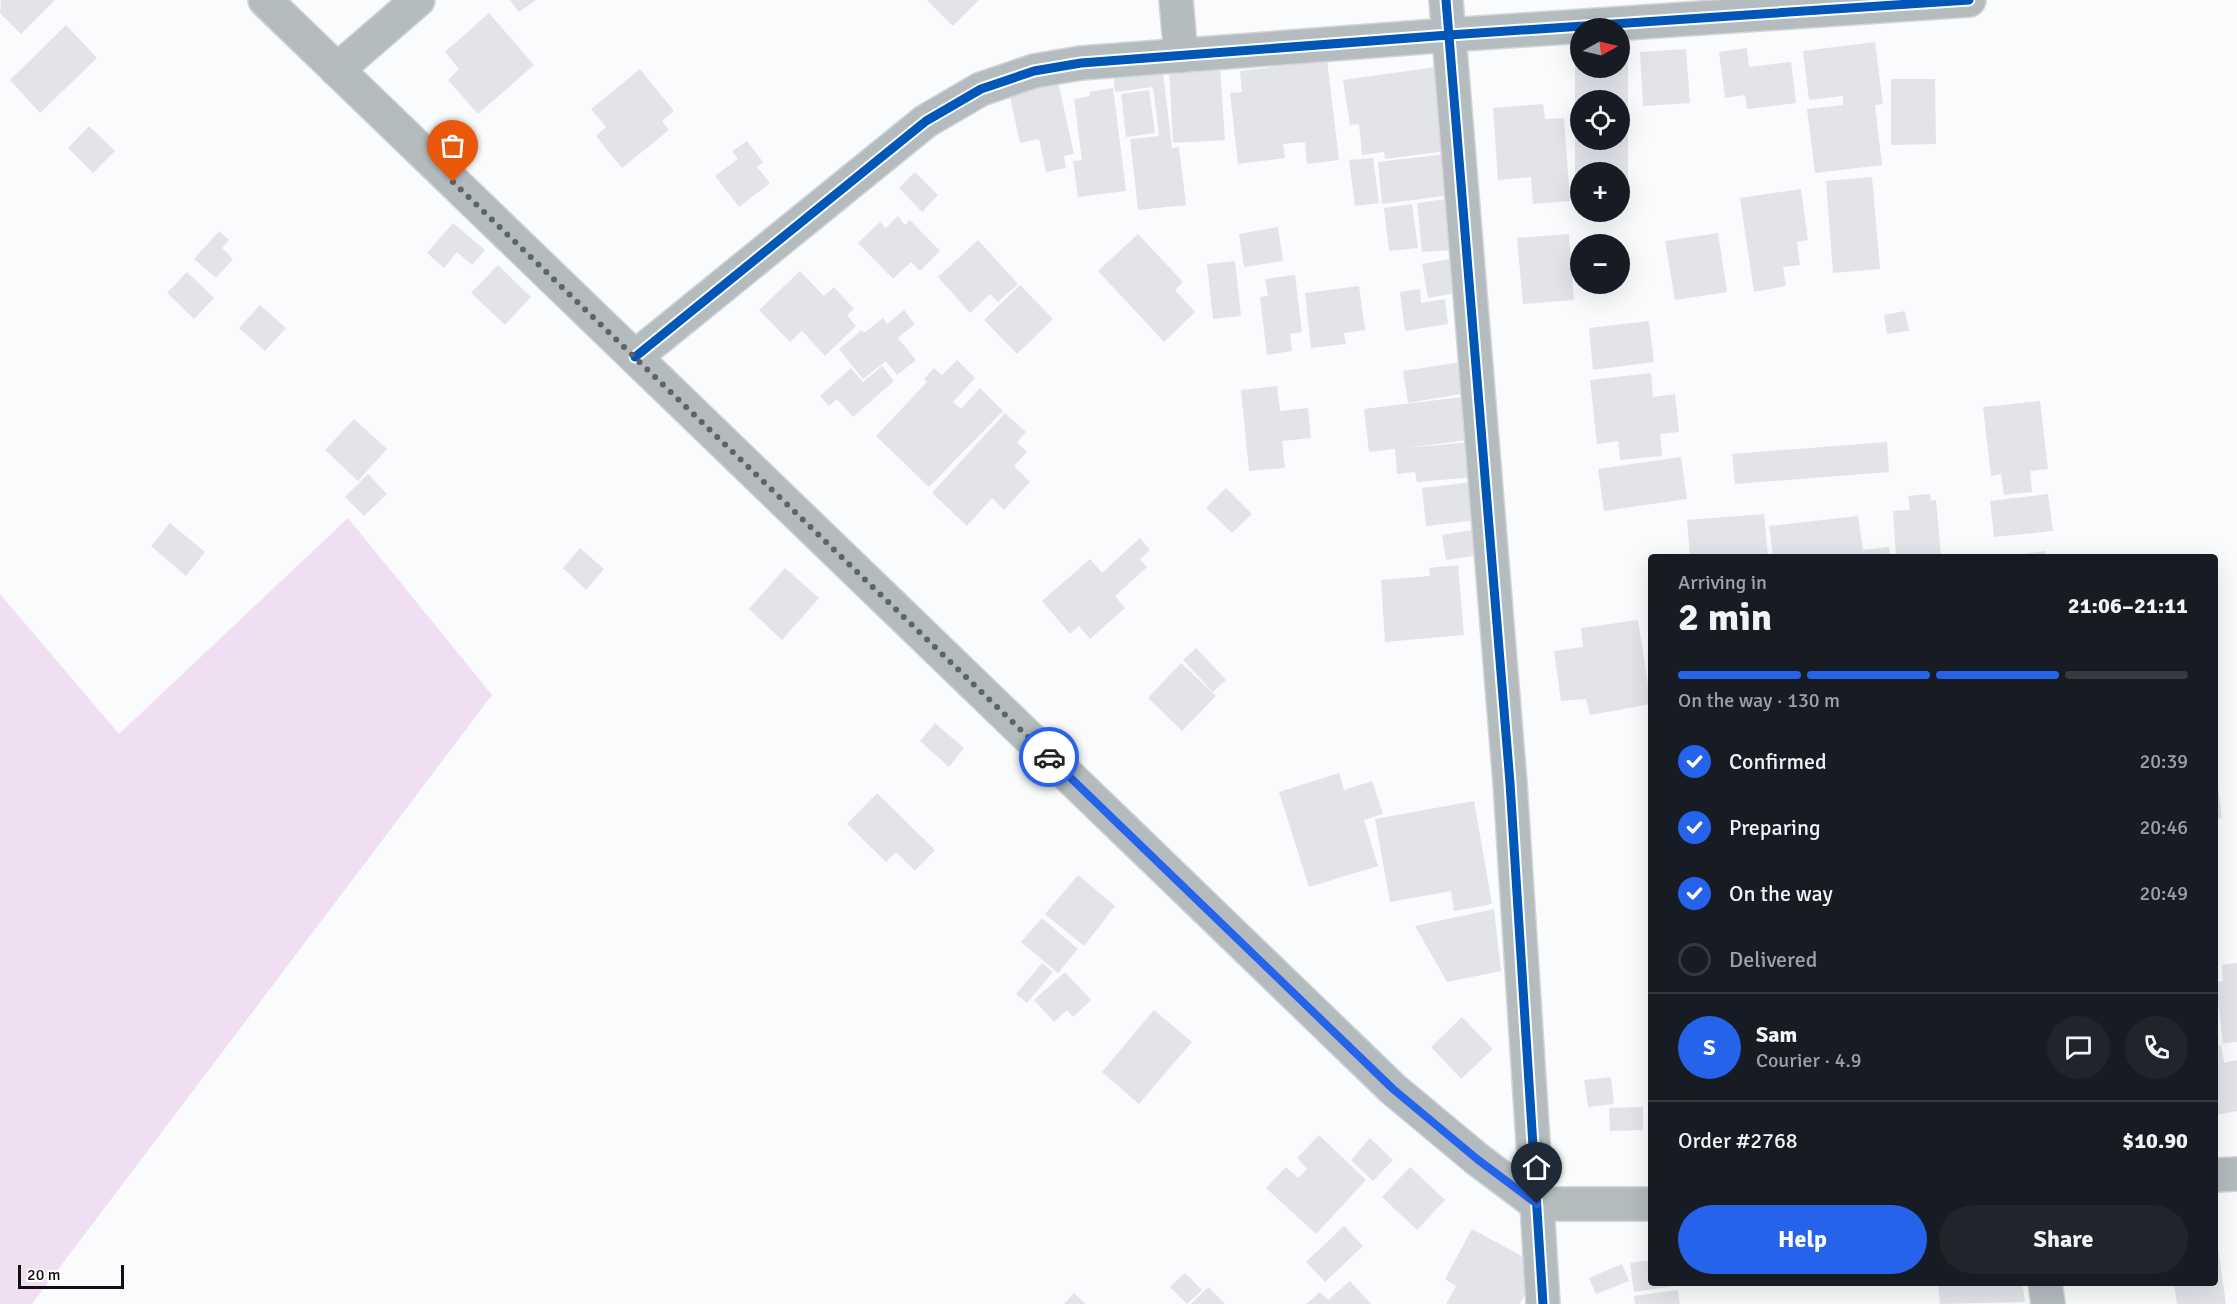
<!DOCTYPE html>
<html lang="en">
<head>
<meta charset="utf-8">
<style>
	body { margin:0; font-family:Signika,sans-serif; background:#20242c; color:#f1f3f6; height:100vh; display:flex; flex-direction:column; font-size:22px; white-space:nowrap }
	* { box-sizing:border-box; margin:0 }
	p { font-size:20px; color:#9ea1a6 }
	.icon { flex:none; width:33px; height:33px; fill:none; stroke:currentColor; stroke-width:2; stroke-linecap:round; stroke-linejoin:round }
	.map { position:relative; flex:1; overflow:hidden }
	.panel { position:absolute; left:1648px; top:554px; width:570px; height:732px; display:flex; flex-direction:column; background:#171b24; border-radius:6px; box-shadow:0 6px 24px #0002 }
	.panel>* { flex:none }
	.needle { width:39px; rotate:82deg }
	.fabs { position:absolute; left:1570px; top:18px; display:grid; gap:12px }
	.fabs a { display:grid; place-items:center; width:60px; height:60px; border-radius:50%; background:#171b24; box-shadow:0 6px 24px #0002; font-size:30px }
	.scale { position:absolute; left:18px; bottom:15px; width:106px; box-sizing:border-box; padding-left:6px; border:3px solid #0e1013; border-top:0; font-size:16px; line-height:21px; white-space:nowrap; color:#0e1013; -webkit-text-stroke:4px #fff; paint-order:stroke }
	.pin { position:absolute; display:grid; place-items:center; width:51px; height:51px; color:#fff; margin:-62px -26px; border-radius:50% 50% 50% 0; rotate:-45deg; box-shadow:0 0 6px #0007 }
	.pin .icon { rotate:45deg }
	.courier { position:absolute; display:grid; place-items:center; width:60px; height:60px; margin:-30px; border:4px solid #2563eb; border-radius:50%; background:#fff; color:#222; box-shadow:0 2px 8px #0007 }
	.overview em { font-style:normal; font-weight:700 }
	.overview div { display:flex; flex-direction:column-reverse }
	.overview { display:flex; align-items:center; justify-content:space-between; height:102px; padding:0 30px }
	h1 { font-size:39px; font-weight:700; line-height:45px }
	.bar { display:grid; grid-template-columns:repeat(4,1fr); gap:9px 6px; align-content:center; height:72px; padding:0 30px }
	.bar i { height:8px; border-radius:4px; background:#363941 }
	.bar .selected { background:#2563eb }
	.bar p { grid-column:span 4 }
	.line { display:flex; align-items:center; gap:15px; padding:0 30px; border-top:2px solid #363941 }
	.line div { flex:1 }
	.round { display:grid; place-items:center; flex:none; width:63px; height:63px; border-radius:32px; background:#20242c }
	ol { padding:0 30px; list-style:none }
	li { display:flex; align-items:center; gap:18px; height:66px }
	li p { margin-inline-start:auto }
	li .icon { padding:6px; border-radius:50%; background:#2563eb; color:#fff; stroke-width:4 }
	li:last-child { color:#9ea1a6 }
	li i { width:33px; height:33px; border:3px solid #363941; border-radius:50% }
	.button { display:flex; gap:12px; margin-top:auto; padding:12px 30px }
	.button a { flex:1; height:69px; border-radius:36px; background:#2563eb; color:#fff; font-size:24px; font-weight:700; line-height:69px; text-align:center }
	.button a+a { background:#20242c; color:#f1f3f6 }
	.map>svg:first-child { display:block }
	.green { fill:#f0def3 }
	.building { fill:#e3e4e9; fill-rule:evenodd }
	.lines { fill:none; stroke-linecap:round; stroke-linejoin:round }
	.minor-casing { stroke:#d4d5d7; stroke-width:36 }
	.tertiary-casing { stroke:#d4d5d7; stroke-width:36 }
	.secondary-casing { stroke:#d4d5d7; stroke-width:36 }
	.minor { stroke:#b4bcc0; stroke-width:33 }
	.tertiary { stroke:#b4bcc0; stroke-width:33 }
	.secondary { stroke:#b3bbbe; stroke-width:33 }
	.cycleway-casing { stroke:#fff; stroke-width:13 }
	.cycleway { stroke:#0057b8; stroke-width:9 }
	.done { stroke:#606265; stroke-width:6; stroke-dasharray:0 10.8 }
	.route { stroke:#2563eb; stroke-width:8 }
</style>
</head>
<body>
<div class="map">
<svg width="2237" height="1304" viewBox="0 0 2237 1304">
	<rect width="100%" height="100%" fill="#f9fbfd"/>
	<path class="green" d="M348,518L492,695L32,1304H0V594L119,734Z"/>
	<path class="building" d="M1,0H55L21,34L0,13Z
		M510,0H536L519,12Z
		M927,0H979L953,26Z
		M489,13L534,65L478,114L448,80L459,69L445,52Z
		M66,25L97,58L40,113L10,80Z
		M1875,42L1883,104L1875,105L1882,165L1815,173L1807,109L1843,105V96L1809,100L1803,51Z
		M1575,47H1581V68H1620V47H1628V195H1620V172H1581V195H1575ZM1581,100H1620V140H1581Z
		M1747,48L1749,67L1791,62L1796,103L1747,109L1745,95L1725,98L1719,52Z
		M1686,49L1690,103L1643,106L1640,52Z
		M1327,60L1339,160L1307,164L1305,142L1283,144L1285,158L1238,164L1230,93L1242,92L1240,71Z
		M1162,64L1172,148L1179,147L1186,205L1138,210L1130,139L1159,136L1153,87L1115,92L1113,70Z
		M1220,65L1225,140L1173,143L1169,68Z
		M1436,67L1447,151L1385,159L1384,152L1362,155L1359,124L1350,125L1343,80Z
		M640,69L674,111L662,121L669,130L622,168L596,136L606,127L591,109Z
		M1056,72L1074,154L1064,156L1066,168L1046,172L1039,139L1020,143L1009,92Z
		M1891,79H1935L1936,144L1891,145Z
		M1113,88L1126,191L1078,197L1073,161L1082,160L1074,99L1090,96L1089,92Z
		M1149,90L1155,133L1126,137L1121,94Z
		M1543,104L1545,119L1564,118L1570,201L1533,204L1531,177L1498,180L1493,108Z
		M89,126L115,151L93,173L68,148Z
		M747,141L763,162L757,167L770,183L739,207L715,176L738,159L732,151Z
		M1446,154L1451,195L1382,204L1378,162Z
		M1373,158L1379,203L1355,206L1349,160Z
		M915,172L938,195L922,212L899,188Z
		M1872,177L1880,269L1833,273L1826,181Z
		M1801,189L1808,240L1797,242L1800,265L1783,267L1786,286L1754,292L1740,198Z
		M1446,199L1451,250L1422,252L1417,203Z
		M1412,204L1418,248L1389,251L1384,208Z
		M898,216L905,225L910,220L940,251L920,271L911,262L893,279L858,243L880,222L886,228Z
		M453,223L485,250L472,265L457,252L444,268L427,253Z
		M1278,227L1283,261L1244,267L1239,234Z
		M219,231L229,240L222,248L233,259L216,278L194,259Z
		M1718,233L1727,292L1675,300L1665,241Z
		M1138,234L1183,282L1175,290L1195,312L1164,342L1098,271Z
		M1569,234L1574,300L1523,304L1517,238Z
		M978,240L1018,284L998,302L990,294L970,313L938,277Z
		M1456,258L1462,292L1428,298L1422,264Z
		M1235,261L1241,316L1213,319L1207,264Z
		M498,265L531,297L505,325L471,293Z
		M800,271L824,296L834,287L854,309L847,315L856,326L825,356L802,331L790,342L759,310Z
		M187,272L214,298L194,319L167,293Z
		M1295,275L1302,332L1290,334L1292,351L1267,355L1260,297L1268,296L1265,279Z
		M1020,285L1053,319L1017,354L984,320Z
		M1359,286L1365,330L1344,333L1346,344L1311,348L1305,293Z
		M1420,289L1421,303L1445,299L1448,324L1405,331L1400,292Z
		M260,305L286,328L265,351L239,328Z
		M904,310L915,324L898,338L916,360L897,375L886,361L863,379L839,349L862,330L864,333L883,318L887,324Z
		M1905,311L1909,331L1887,334L1884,315Z
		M1649,321L1654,362L1593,370L1589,328Z
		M957,360L975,378L953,402L961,409L980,388L1003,411L929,487L876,436L927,382L924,379L934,368L942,375Z
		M1461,362L1466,393L1408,403L1403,371Z
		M882,366L894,381L853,417L837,399L829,406L820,396L851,368L863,382Z
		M1651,373L1653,397L1675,394L1679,432L1660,434L1662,456L1620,460L1618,441L1597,444L1590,380Z
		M1277,386L1280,411L1308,408L1311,438L1282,441L1285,468L1249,471L1241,390Z
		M1470,396L1475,439L1407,448L1471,442L1475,477L1417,482L1415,472L1397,474L1395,449L1369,452L1364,409Z
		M2040,401L2048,469L2030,471L2032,492L2004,495L2001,474L1991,476L1983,407Z
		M1005,413L1026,432L1017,442L1027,452L1014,466L1030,482L1004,510L992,498L967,526L932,493Z
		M354,419L387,449L358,481L325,450Z
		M1887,442L1889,472L1735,484L1732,454Z
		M1681,457L1687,499L1604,511L1598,469Z
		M368,474L387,494L364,516L345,497Z
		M1473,482L1477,520L1426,526L1422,488Z
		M1226,488L1252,514L1232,533L1206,508Z
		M1930,494L1931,501L1936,500L1941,556H1896L1893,511L1910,510L1908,496Z
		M2048,494L2053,531L1994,537L1990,501Z
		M1764,514L1768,556H1690L1687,520Z
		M1858,516L1863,550L1889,547L1890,556H1773L1769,526Z
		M170,523L205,552L186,576L151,546Z
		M1482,528L1487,554L1446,560L1442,535Z
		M1140,538L1150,550L1140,559L1147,567L1115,596L1125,608L1090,639L1079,626L1070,634L1042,601L1090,559L1102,573Z
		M580,548L604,569L586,590L563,568Z
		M2045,551L2046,556H2016V555Z
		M1458,565L1464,635L1385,642L1381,580L1430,576L1429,568Z
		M785,568L819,598L782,640L749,609Z
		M1638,620L1651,704L1590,715L1586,699L1561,701L1554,651L1583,647L1581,628Z
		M1196,648L1226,680L1213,692L1183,660Z
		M1181,663L1216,696L1182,731L1148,698Z
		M935,723L964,748L949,767L920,741Z
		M2216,769L2222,818L2216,819Z
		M1339,773L1344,790L1372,781L1383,814L1364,820L1378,866L1309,887L1279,792Z
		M877,793L935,850L915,871L896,852L886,862L847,824Z
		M1474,801L1492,904L1454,911L1451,891L1390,902L1375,819Z
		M1078,875L1115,906L1084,946L1045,914Z
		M1494,909L1501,971L1447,982L1415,926Z
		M1042,918L1078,949L1058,973L1021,942Z
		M1042,963L1053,972L1027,1003L1016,994Z
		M2237,963V1042L2223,1043L2216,982L2223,981L2222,965Z
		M1065,972L1091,1000L1073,1017L1067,1010L1054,1022L1034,1000Z
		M1154,1010L1192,1042L1139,1104L1102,1072Z
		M1462,1017L1493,1049L1461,1079L1431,1047Z
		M2221,1045L2224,1063L2237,1060V1111L2216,1115V1046Z
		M1611,1077L1614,1104L1588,1107L1584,1080Z
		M1643,1107V1130L1610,1131L1609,1108Z
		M1319,1135L1366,1180L1316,1234L1266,1188L1286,1167L1298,1178L1307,1169L1297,1158Z
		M1370,1138L1393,1160L1373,1181L1351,1160Z
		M1410,1167L1445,1200L1417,1230L1382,1197Z
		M1344,1226L1363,1246L1325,1282L1306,1262Z
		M1472,1229L1540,1266L1520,1304H1446L1456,1286L1445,1279Z
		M2216,1234L2226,1304H2177L2174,1282H2216Z
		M1652,1260V1282H1680L1681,1285L1634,1292L1630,1263Z
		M1622,1264L1629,1281L1596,1294L1589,1278Z
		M1185,1273L1202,1290L1187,1304L1170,1287Z
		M1350,1281L1371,1304H1306L1320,1292L1328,1300Z
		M1938,1282H2022L2025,1302L1940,1304Z
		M1208,1287L1225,1304H1191Z
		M1678,1290L1680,1304H1635L1634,1296Z
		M1074,1293L1086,1304H1064Z"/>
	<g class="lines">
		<defs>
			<path id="minor" d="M1176,0L1181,56
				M1446,0L1510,783L1537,1204
				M337,70L418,0
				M635,357L926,121L981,89L1034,71L1081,63L1449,35L1969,0
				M2045,1282L2048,1304"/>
			<path id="tertiary" d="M1537,1204L1543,1304"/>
			<path id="secondary" d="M265,0L1393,1089L1477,1159L1537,1204H1652
				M2216,1175L2237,1174"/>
		</defs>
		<use href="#minor" class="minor-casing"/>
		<use href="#tertiary" class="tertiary-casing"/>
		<use href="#secondary" class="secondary-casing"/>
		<use href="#minor" class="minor"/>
		<use href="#tertiary" class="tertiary"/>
		<use href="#secondary" class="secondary"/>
		<defs>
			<path id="cycleway" d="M1446,0L1510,783L1543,1304
				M635,357L926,121L981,89L1034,71L1081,63L1449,35L1969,0"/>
		</defs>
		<use href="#cycleway" class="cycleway-casing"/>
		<use href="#cycleway" class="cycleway"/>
	</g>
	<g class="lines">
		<path class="done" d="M453,182L1049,757"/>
		<path class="route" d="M1049,757L1393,1089L1477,1159L1537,1204"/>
	</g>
</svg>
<div class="fabs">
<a><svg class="needle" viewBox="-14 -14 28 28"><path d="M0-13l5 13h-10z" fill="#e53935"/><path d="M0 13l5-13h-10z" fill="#9ea1a6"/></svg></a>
<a><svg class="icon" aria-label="locate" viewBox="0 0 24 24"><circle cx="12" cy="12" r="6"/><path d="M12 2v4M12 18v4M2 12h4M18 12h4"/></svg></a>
<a>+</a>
<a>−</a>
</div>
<div class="scale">20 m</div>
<div class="pin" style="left:453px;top:182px;background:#ea580c"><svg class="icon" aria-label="bag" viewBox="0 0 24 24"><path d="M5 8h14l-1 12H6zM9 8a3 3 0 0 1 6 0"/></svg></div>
<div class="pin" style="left:1537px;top:1204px;background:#1f2937"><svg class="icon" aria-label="home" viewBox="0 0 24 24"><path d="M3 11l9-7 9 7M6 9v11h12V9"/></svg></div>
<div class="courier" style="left:1049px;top:757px"><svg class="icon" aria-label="car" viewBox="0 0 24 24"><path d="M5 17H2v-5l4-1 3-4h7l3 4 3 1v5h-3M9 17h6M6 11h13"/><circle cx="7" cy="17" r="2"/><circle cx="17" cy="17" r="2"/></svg></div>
<section class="panel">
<div class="overview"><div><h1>2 min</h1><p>Arriving in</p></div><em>21:06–21:11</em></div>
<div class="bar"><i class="selected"></i><i class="selected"></i><i class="selected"></i><i></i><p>On the way · 130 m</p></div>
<ol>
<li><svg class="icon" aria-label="check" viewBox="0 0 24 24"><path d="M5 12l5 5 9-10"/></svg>Confirmed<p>20:39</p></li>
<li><svg class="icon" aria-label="check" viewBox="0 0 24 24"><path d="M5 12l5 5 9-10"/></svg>Preparing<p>20:46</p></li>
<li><svg class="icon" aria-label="check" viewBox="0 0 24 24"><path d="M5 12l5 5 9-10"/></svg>On the way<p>20:49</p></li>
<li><i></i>Delivered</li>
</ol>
<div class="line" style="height:108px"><b class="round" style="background:#2563eb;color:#fff">S</b><div><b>Sam</b><p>Courier · 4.9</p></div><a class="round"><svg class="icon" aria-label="chat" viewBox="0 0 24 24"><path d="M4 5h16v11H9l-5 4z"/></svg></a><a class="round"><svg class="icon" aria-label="phone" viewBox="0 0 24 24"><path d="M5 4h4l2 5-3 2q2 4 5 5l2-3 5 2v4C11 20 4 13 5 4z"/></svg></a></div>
<div class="line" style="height:78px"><div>Order #2768</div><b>$10.90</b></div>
<div class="button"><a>Help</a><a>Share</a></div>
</section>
</div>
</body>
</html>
